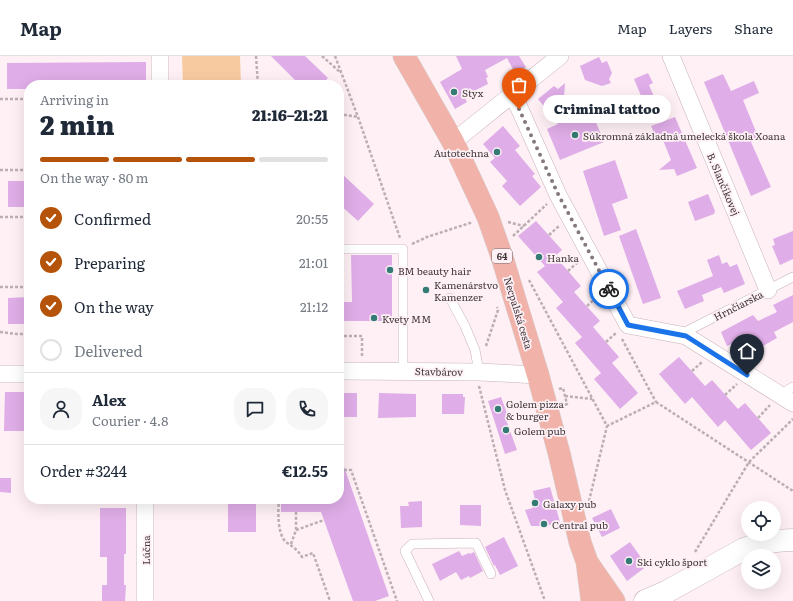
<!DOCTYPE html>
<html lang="en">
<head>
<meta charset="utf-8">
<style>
	body { margin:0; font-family:Literata,serif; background:#f6f6f7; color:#1f2937; height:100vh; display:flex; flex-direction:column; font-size:15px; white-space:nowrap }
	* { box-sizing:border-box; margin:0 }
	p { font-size:13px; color:#747a83 }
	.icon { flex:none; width:22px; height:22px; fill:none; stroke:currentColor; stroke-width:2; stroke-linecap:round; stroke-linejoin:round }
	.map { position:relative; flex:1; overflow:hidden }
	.sheet { position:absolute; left:24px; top:24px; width:320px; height:424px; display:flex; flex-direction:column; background:#fff; border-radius:16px; box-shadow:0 4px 16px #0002 }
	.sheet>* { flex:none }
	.controls { position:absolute; left:741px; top:445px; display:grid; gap:8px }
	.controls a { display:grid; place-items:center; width:40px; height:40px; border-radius:50%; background:#fff; box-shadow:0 4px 16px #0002; font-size:20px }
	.pin { position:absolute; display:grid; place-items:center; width:34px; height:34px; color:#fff; margin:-41px -17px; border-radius:50% 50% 50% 0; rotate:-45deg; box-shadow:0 0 4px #0007 }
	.pin .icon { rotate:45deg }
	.courier { position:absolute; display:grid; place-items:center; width:40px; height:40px; margin:-20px; border:3px solid #1a73e8; border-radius:50%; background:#fff; color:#222; box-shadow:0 1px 5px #0007 }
	.bubble { position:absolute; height:28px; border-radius:14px; background:#fff; box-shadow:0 4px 16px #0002; font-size:13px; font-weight:800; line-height:28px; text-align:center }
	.summary em { font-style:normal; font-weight:800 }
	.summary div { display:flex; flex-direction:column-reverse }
	.summary { display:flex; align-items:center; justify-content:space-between; height:68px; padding:0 16px }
	h1 { font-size:26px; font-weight:800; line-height:30px }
	.bar { display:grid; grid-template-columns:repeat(4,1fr); gap:6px 4px; align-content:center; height:48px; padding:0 16px }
	.bar i { height:5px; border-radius:3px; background:#e0e1e3 }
	.bar .on { background:#b45309 }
	.bar p { grid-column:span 4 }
	.line { display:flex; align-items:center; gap:10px; padding:0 16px; border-top:1px solid #e0e1e3 }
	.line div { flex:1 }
	.round { display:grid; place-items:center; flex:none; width:42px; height:42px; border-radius:16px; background:#f6f6f7 }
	ol { padding:0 16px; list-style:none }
	li { display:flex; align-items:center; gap:12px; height:44px }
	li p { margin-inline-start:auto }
	li .icon { padding:4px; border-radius:50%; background:#b45309; color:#fff; stroke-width:4 }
	li:last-child { color:#747a83 }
	li i { width:22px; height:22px; border:2px solid #e0e1e3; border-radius:50% }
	header { display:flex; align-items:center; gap:24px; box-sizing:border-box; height:56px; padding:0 20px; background:#fff; border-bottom:1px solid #e0e1e3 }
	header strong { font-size:19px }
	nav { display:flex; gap:22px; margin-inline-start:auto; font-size:14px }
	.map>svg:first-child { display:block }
	.green { fill:#f8caa0 }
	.building { fill:#dfade7 }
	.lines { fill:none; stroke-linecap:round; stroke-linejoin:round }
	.lane-casing { stroke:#c8b2ba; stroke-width:10 }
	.street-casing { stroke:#c8b2ba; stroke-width:18 }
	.secondary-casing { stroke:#c8b2ba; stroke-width:23 }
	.primary-casing { stroke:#d5d3d4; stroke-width:23 }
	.path { stroke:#bbafb4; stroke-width:2.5; stroke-dasharray:3 2; stroke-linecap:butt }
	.lane { stroke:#fff; stroke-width:9 }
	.street { stroke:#fff; stroke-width:17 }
	.secondary { stroke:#fff; stroke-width:22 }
	.primary { stroke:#f1b3a9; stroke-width:22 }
	.done { stroke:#83787c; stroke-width:4; stroke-dasharray:0 7.2 }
	.route { stroke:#1a73e8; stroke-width:5 }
	.poi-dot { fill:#337b74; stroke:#fef0f5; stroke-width:1.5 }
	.labels { text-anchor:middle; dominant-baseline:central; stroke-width:3.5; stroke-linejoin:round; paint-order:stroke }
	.shield { fill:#fef0f5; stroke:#7a6f73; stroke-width:1 }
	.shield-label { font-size:9px; font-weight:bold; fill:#41383b }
	.poi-label { font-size:10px; fill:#41383b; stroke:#fef0f5; text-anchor:start }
	.street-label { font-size:10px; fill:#41383b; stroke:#fef0f5 }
</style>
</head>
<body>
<header>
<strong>Map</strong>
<nav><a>Map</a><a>Layers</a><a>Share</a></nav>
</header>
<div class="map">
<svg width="793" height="545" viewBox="0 0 793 545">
	<rect width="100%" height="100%" fill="#fef0f5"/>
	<path class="green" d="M182,0H240L241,29H183Z"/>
	<path class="building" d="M271,0H305L328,22L321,29H300Z
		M456,0H519L526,11L516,19L507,2L485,14L488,21L486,22L488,28L464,40L467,46L455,53L440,26L462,13Z
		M599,1L602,7L607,5L612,17L609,23L611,27L602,30L585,24L580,10Z
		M146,6V29H29V33H7V7Z
		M648,17L653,27L649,29L655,43L644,47L634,23Z
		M723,18L731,35L754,25L759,37L743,44L759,83L751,86L771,131L751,140L704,26Z
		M565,27L564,41L575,55L589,49L604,86L560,104L547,73L558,68L538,43L554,30L558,33Z
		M675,61L697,112L677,120L674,113L659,114L671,104L661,79L656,81L651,70Z
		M503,70L520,90L515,94L535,118L532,120L541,131L520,150L502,130L507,125L490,106L495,102L483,88Z
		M615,104L628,142L612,148L621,174L604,180L583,115Z
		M339,115L374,148L358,165L339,148Z
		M8,125H29V151H8Z
		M708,138L715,155L714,158L695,165L688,146Z
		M536,165L562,194L555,200L581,230L574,236L600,265L593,271L619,301L612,307L638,337L620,353L594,323L601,317L575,287L582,281L556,252L563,246L537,216L545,210L518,180Z
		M636,173L661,242L643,248L619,180Z
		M793,175V203L780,209L772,190L775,189L773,183Z
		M351,199H392V265H339V246H352Z
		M719,199L722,208L727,206L730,211L737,208L745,228L724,237L721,231L702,239L704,245L685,253L677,235L713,220L707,204Z
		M793,239V266L774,276L777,282L745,300L736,286L727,290L721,276L753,259L758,265L777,256L773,249Z
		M29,241V268H8V242Z
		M679,301L705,330L712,324L738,353L745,347L771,377L751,394L725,364L718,371L692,341L685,348L659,318Z
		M5,336H29V375H4Z
		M341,337H357V361H340Z
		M379,337L416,338V361L378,362Z
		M442,338H463V341H465L464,358H442Z
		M501,341L508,360L505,361L517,394L505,398L488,345Z
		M339,402H341L389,540L375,545H353L321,456H281V443H339Z
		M0,422H11V437L0,436Z
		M550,431L560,466L545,470H531L525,454L533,452L531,446L535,444L533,435Z
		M228,443H256V476H228Z
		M422,445V471L401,472L400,450H409L408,446Z
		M460,449H481V470L460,469Z
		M100,452H126V498H124V529H126L125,545H102V529H107V501H100Z
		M611,453L620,472L602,481L592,462Z
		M504,481L518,510L500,519L495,509L494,510L485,491Z
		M630,486L647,510L627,525L610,500Z
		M459,495L462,500L469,497L470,498L474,496L483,515L470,522L469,520L461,524L456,516L440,525L432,508Z"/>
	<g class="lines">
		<defs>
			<path id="lane" d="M339,193H403V315
				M450,242L465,270L475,294L479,316
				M686,280L689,274L793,221
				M779,339L793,331
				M429,545L405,495L412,488L476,487L491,518"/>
			<path id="street" d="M160,0V29
				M671,0L768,234
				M513,38L558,139L628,269L686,280L793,347
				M453,86L560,0
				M339,315L479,316L538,319
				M0,318H29
				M145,545V443"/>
			<path id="secondary" d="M645,545L668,535L744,493C760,487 776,484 793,484"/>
			<path id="primary" d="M404,0L453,86L488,161L502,201L538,319L559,397L580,486L587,506L592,545
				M589,509L614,545"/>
		</defs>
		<use href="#lane" class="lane-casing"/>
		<use href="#street" class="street-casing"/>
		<use href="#secondary" class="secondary-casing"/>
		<use href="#primary" class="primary-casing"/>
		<path class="path" d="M256,0L258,29
			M322,0L341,17
			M335,0L358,61L400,182
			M0,43H29
			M339,58L358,61
			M0,114H29
			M0,161H29
			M508,166L524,170
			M549,179L559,170
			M513,180L547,148
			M412,188L427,181L473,166
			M568,215L578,206
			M529,224L607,370L656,346L793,435
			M0,231H29
			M587,250L597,241
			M0,276L17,278H29
			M339,280H362V300
			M622,283L656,346
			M606,286L616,277
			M486,290L498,254L497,251
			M692,315L702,306
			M479,330L505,434L545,545
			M559,333L563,332L567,348L564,349
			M725,339L737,328
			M565,340L592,343
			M758,362L770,349
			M339,414H351L397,545
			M279,443C278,455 277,478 286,486C293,491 297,493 302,501L313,497L330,545
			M589,445L607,370
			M296,474L324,464
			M291,488L296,474V456
			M695,496L749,406L793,363"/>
		<use href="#lane" class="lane"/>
		<use href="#street" class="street"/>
		<use href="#secondary" class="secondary"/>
		<use href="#primary" class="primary"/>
	</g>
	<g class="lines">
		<path class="done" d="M519,53L558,138L609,233"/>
		<path class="route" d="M609,233L628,269L686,280L747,319"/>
	</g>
	<g class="poi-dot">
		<circle cx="454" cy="36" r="4"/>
		<circle cx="575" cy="79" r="4"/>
		<circle cx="497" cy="96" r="4"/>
		<circle cx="539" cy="201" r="4"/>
		<circle cx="390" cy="214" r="4"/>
		<circle cx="426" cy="234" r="4"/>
		<circle cx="374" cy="262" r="4"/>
		<circle cx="498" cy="353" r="4"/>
		<circle cx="506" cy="374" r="4"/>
		<circle cx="535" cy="447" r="4"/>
		<circle cx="544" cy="468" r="4"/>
		<circle cx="629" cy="505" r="4"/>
	</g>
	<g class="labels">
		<rect class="shield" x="492" y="193" width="20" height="14" rx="3"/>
		<g class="shield-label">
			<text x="502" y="200">64</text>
		</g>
		<g class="poi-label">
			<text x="462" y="36">Styx</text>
			<text x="583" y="79">Súkromná základná umelecká škola Xoana</text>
			<text x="489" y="96" text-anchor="end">Autotechna</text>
			<text x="547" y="201">Hanka</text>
			<text x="398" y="214">BM beauty hair</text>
			<text x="434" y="228">Kamenárstvo<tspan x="434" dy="12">Kamenzer</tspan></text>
			<text x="382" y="262">Kvety MM</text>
			<text x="506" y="347">Golem pizza<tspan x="506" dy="12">&amp; burger</tspan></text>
			<text x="514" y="374">Golem pub</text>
			<text x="543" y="447">Galaxy pub</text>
			<text x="552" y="468">Central pub</text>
			<text x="637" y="505">Ski cyklo šport</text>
		</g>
		<g class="street-label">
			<text transform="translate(724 128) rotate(67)">B. Slančíkovej</text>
			<text transform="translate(738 249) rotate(-27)">Hrnčiarska</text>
			<text transform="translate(519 257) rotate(73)">Necpalská cesta</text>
			<text transform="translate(439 315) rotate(1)">Stavbárov</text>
			<text transform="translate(145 494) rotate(-90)">Lúčna</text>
		</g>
	</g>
</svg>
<div class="controls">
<a><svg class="icon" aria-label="locate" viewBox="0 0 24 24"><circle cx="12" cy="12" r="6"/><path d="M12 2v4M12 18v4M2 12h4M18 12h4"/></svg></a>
<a><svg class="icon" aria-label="layers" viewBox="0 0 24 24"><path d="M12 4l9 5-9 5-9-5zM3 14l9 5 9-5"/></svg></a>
</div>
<div class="pin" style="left:519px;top:53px;background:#ea580c"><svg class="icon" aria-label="bag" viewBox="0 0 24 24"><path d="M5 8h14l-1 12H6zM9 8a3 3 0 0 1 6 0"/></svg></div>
<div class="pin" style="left:747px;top:319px;background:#1f2937"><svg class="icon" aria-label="home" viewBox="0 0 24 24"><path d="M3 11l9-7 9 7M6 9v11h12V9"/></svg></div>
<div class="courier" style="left:609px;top:233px"><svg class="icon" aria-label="bike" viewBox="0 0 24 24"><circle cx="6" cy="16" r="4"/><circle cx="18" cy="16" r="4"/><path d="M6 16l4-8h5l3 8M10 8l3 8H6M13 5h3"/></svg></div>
<div class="bubble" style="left:543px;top:39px;width:128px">Criminal tattoo</div>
<section class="sheet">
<div class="summary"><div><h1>2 min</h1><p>Arriving in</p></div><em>21:16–21:21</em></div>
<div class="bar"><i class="on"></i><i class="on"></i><i class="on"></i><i></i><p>On the way · 80 m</p></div>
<ol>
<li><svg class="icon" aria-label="check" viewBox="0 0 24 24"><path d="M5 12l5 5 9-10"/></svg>Confirmed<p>20:55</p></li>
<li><svg class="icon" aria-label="check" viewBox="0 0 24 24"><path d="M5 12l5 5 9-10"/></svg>Preparing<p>21:01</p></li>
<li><svg class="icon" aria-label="check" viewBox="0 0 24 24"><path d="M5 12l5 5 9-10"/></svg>On the way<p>21:12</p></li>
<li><i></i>Delivered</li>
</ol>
<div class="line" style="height:72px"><a class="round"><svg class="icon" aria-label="person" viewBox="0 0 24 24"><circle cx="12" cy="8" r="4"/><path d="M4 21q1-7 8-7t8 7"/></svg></a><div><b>Alex</b><p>Courier · 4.8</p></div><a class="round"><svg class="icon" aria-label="chat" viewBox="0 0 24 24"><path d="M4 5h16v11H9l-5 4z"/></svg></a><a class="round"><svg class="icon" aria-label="phone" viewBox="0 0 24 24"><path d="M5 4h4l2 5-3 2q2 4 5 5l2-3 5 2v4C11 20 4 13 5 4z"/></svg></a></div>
<div class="line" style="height:52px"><div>Order #3244</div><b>€12.55</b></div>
</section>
</div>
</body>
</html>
